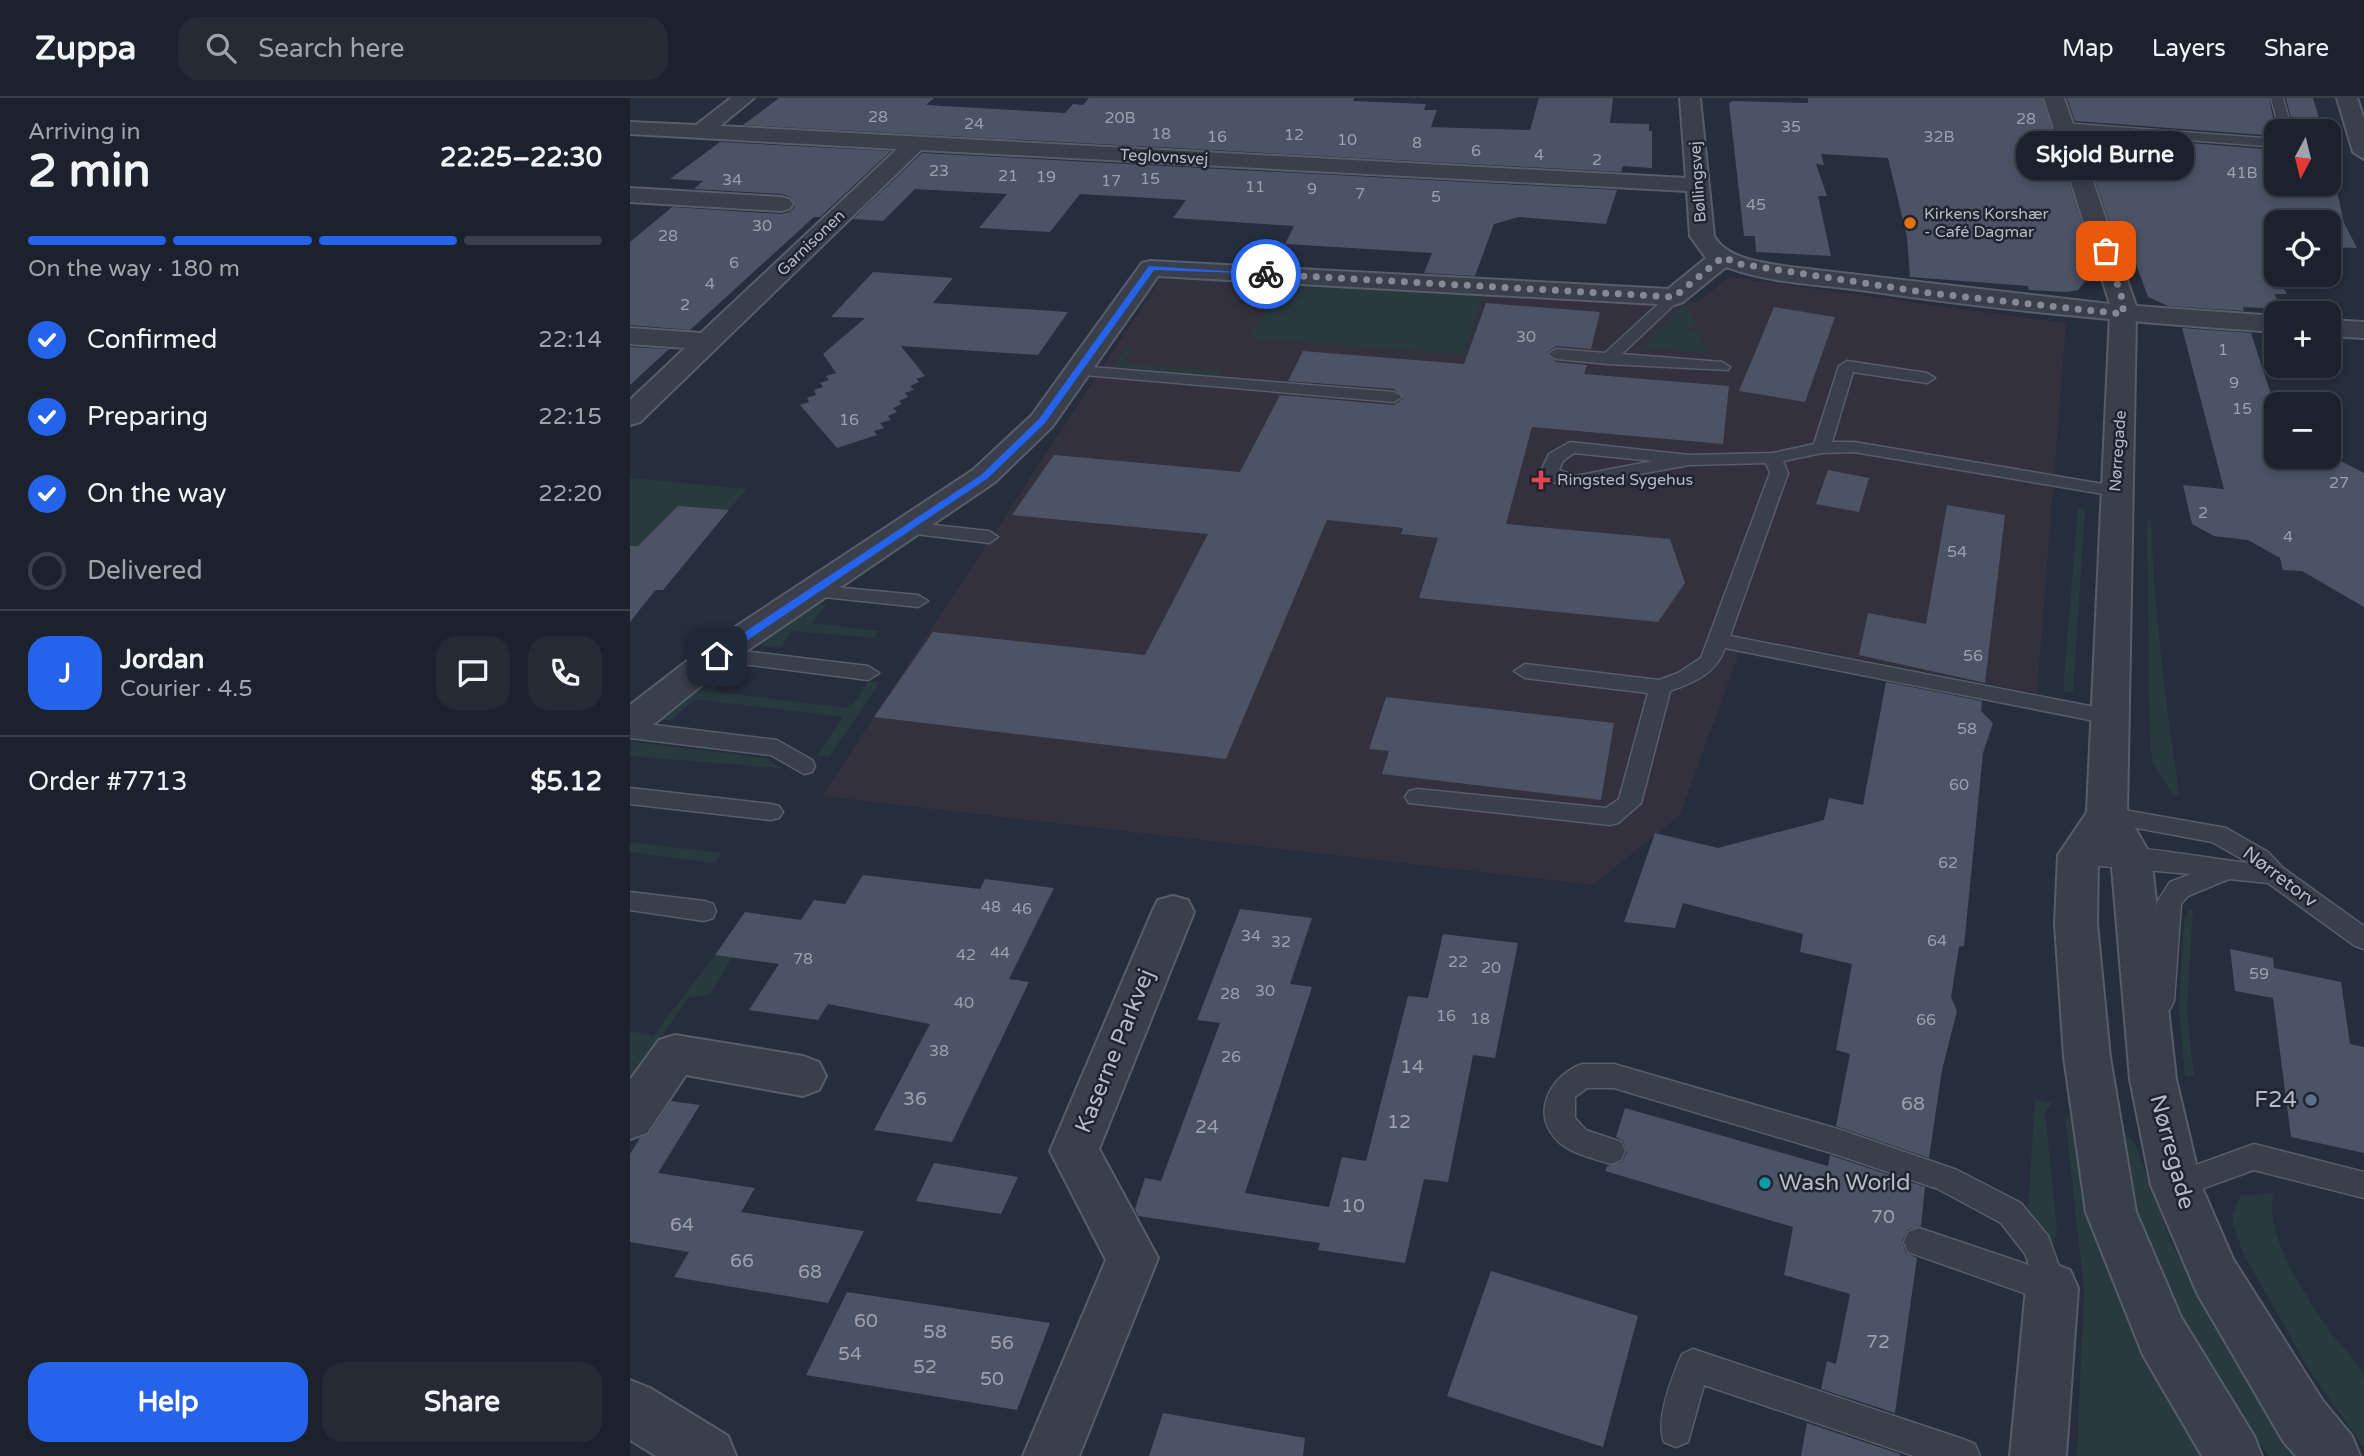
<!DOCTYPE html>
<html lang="en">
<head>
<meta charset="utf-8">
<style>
	body { margin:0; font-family:"Varela Round",sans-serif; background:#252a35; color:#f1f3f6; height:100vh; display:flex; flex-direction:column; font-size:26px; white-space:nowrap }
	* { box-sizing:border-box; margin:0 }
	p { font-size:23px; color:#a0a4aa }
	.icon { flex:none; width:38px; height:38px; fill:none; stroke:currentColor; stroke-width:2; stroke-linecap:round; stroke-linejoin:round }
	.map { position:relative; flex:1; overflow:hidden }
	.drawer { display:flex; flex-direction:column; background:#1c222d; width:630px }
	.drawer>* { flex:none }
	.needle { width:46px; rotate:187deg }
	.fabs { position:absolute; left:1634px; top:21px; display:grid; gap:14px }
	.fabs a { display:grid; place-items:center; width:77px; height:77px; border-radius:14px; background:#1c222d; box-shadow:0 4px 10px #0003,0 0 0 2px #3a3f49; font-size:35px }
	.pin { position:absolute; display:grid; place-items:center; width:60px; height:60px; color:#fff; margin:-30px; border-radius:14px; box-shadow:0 4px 10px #0006 }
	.courier { position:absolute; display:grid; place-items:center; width:70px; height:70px; margin:-35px; border:5px solid #2563eb; border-radius:50%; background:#fff; color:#222; box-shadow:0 2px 9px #0007 }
	.bubble { position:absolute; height:49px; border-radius:21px; background:#1c222d; box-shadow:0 4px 10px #0003,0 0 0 2px #3a3f49; font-size:23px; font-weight:700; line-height:49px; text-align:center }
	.headline em { font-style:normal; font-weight:700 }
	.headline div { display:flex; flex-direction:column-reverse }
	.headline { display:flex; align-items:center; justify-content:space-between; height:119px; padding:0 28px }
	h1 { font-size:46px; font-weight:700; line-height:52px }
	.bar { display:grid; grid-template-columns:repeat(4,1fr); gap:10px 7px; align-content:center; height:84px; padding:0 28px }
	.bar i { height:9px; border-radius:5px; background:#3a3f49 }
	.bar .selected { background:#2563eb }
	.bar p { grid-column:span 4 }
	.line { display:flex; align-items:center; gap:18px; padding:0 28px; border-top:2px solid #3a3f49 }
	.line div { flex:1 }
	.round { display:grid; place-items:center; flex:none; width:74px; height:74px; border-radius:21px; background:#252a35 }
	ol { padding:0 28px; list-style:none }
	li { display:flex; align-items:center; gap:21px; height:77px }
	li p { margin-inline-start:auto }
	li .icon { padding:7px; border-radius:50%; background:#2563eb; color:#fff; stroke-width:4 }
	li:last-child { color:#a0a4aa }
	li i { width:38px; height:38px; border:4px solid #3a3f49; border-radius:50% }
	.button { display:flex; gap:14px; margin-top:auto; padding:14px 28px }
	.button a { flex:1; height:80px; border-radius:21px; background:#2563eb; color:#fff; font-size:28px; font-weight:700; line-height:80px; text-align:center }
	.button a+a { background:#252a35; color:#f1f3f6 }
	header { display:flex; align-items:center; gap:42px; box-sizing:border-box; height:98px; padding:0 35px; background:#1c222d; border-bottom:2px solid #3a3f49 }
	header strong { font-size:33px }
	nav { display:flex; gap:38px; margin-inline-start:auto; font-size:24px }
	.search { width:490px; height:63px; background:#252a35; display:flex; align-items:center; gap:18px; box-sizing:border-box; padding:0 24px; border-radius:21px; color:#a0a4aa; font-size:26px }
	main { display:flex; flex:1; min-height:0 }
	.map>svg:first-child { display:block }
	.medical { fill:#34313e }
	.green { fill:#293a3e }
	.building { fill:#4c5365 }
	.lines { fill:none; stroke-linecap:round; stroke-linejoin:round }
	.service-casing { stroke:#585d6a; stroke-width:3 }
	.minor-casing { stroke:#585d6a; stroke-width:4 }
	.tertiary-casing { stroke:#585d6a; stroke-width:4 }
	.service { fill:#3a3f4c; fill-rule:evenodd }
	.minor { fill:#3a3f4c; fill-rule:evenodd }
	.tertiary { fill:#3a3f4c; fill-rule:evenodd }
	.route { fill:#2563eb }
	.done { stroke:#848996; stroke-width:7; stroke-dasharray:0 12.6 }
	.food-dot { fill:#e8710a; stroke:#1f2431; stroke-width:2.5 }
	.health-dot { fill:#e0444e; stroke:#1f2431; stroke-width:2.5 }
	.service-dot { fill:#5c6f8a; stroke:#1f2431; stroke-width:2.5 }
	.culture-dot { fill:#0f9aa8; stroke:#1f2431; stroke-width:2.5 }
	.labels { text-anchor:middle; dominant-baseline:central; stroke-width:5; stroke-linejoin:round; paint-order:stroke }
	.number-label { font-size:16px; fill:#9ca0ae }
	.far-street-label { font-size:16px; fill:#b6bac7; stroke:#1f2431 }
	.far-poi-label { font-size:16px; fill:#b6bac7; stroke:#1f2431; text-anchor:start }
	.street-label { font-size:19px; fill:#b6bac7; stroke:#1f2431 }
	.near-number-label { font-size:19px; fill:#9ca0ae }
	.near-street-label { font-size:23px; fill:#b6bac7; stroke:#1f2431 }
	.near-poi-label { font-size:23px; fill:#b6bac7; stroke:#1f2431; text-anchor:end }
</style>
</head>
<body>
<header>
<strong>Zuppa</strong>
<div class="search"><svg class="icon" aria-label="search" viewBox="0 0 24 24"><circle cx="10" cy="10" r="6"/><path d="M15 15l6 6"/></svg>Search here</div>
<nav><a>Map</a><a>Layers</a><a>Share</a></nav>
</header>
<main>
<section class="drawer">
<div class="headline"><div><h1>2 min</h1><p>Arriving in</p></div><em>22:25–22:30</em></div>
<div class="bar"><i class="selected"></i><i class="selected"></i><i class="selected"></i><i></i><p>On the way · 180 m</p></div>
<ol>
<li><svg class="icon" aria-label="check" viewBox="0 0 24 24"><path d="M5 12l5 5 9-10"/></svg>Confirmed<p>22:14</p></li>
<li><svg class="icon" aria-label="check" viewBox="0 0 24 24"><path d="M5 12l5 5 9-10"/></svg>Preparing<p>22:15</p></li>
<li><svg class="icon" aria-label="check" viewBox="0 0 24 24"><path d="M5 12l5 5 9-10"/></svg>On the way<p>22:20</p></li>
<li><i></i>Delivered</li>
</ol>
<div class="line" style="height:126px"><b class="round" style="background:#2563eb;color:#fff">J</b><div><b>Jordan</b><p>Courier · 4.5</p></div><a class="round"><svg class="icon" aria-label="chat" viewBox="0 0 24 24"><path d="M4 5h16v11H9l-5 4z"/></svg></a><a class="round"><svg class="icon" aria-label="phone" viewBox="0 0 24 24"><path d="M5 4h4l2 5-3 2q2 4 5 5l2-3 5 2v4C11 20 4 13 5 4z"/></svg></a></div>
<div class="line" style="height:91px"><div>Order #7713</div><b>$5.12</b></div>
<div class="button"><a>Help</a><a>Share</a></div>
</section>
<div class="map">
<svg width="1734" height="1358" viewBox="0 0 1734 1358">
	<rect width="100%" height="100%" fill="#262d3c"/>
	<path class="medical" d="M535,174L1068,204L1099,179L1436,225L1407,595L1115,539L1050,717L963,787L192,698Z"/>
	<path class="green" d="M651,182L853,194L834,256L620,240Z
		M1055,206L1066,229L1054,232L1068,234L1077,255L1018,250L1014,247Z
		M497,249L502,250L493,266L593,273L589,278L484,269Z
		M0,380L117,391L0,523Z
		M1448,409L1455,411L1443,595L1433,593Z
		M1517,421L1521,422C1524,515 1536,604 1549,696L1544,698L1524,668L1520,651Z
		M187,506L196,507L182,525L248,533L245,540L162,533L151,549L126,547Z
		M90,573L99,575L84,594L220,610L239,583L250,584L199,659L187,657L213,619L65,601L41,623L32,621Z
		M2,644L136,660L150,670L0,658Z
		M0,744L92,755L85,765L0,754Z
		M1563,810L1557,913L1564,979L1555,978L1549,911L1554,824L1558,813Z
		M85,857L102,859L80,897L59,899L0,982V933L23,938Z
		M1405,1001L1422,1005L1415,1014L1427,1131L1423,1144L1414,1142L1398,1115Z
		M1435,1018L1443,1020L1574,1358H1447L1454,1193Z
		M1484,1028L1505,1045L1542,1146L1579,1217L1613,1272L1674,1358H1639C1567,1259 1509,1148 1484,1028Z
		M1645,1092C1628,1131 1682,1209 1706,1241C1714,1251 1731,1267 1734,1280C1734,1300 1734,1328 1734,1350L1680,1273L1613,1155L1603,1127V1115L1611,1097L1641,1096Z"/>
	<path class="building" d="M149,0H304L296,7L435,15L443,6L453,7L459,0H724L723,3L796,6L794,12H807L801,29L900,32L909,0H983L980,25L1019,26V33H1022V70L993,68L991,74L113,27Z
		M1178,0H1412L1466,170L1448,192L1437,194L1399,192L1398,188L1280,179L1277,139L1258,60L1191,56L1194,67L1186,66L1197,98H1188L1201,158L1126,154L1125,138H1114L1099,5L1103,3L1178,5Z
		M1437,0H1639L1647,38L1445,23Z
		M1656,0H1683L1693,33H1664Z
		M1449,36L1647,52V86H1699V57L1714,125L1727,150L1699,149V124H1647V177H1676L1678,180L1647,178L1657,196H1644L1653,211L1613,209L1614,213L1538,208L1518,199L1494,133L1486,143Z
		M90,44L261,53L190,119H184L60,232L0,227V144L42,109L151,116L160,114L165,108L161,99L152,96L64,91L73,83L40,81Z
		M292,55L987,92L976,126L889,119L864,126L845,178L794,175L802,155L655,146L664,128L543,120L556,102L450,96L420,134L349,130L377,96L285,91L253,123L223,121Z
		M243,174L323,180L303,205L438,214L408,257L271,248L295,278L286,281L289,284L280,288L284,292L275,295L278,299L269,303L272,306L263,310L267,314L258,318L261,322L250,325L254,330L244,333L247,337L207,350L170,307L179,304L177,300L186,297L184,292L193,289L190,285L199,282L196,278L206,275L193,256L235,220L201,219Z
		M856,205L970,214L961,251L926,248L916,255L926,264L957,267L954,276L1099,288L1093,346L902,329L876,426L1040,441L1055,485L1028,524L789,500L808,440L771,436L773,430L697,422L596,661L244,619L303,534L515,557L578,436L382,417L424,357L610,374L650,297L764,307L774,300L764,291L658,283L673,253L834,266Z
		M1144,209L1205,219L1175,304L1109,293Z
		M1552,230L1621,235L1647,315V359L1699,357L1734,375V509L1672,473L1653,472L1650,460L1618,442L1584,438L1562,426L1553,387L1594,391Z
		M0,249L39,251L0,287Z
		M1198,372L1239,380L1229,414L1186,406Z
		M1317,407L1375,417L1355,585L1229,557L1238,515L1296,526Z
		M48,408L99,412L33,492H25L0,524V448H8Z
		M1256,584L1352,603L1351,613L1363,625L1353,655L1334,848L1329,849L1321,899L1327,913L1312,972L1299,1060L1206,1028L1220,956L1206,952L1222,866L1170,854L1173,836L1053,805L1045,830L994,824L1025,735L1088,750L1194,722L1199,700L1233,707Z
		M756,599L984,625L971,702L752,676L759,653L739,651Z
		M233,777L350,791L355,781L424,790L379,881L399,884L322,1044L244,1032L300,926L198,906L188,922L119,912L149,866L85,857L115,814L171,822L184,802L215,806Z
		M610,811L682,820L660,886L682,889L615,1095L699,1109L712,1059L736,1063L778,898L798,900L813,836L888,845L865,960L843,957L818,1084L794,1081L775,1165L688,1152L690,1145L508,1118L505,1111L515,1080L531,1083L590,925L567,922Z
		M1600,851L1643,860L1644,870L1711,884L1720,946L1734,949V1055L1661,1039L1643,900L1605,893Z
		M41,1003L70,1007L28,1075L125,1090L111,1114L234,1133L198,1205L44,1179L59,1154L0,1144V1056L10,1040L19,1036Z
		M995,1010L1198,1068L1200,1057L1295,1089L1291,1128L1277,1132L1272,1143L1276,1155L1287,1160L1265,1315L1191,1291L1197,1263L1206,1266L1220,1196L1154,1177L1163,1129L975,1073L977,1068L992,1064L997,1054L993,1043L986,1039Z
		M304,1065L388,1079L371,1116L286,1103Z
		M861,1173L1008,1218L973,1349L817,1298Z
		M217,1194L420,1225L387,1312L176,1277Z
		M533,1315L675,1340L673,1358H519Z
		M1177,1325L1270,1356V1358H1171Z"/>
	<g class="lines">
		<defs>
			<path id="service" d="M1641,0H1653L1662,33H1650Z
				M1433,25L1647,41V49L1429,32L1427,29Z
				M1044,194L1052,199L1049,202L992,256L1092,264L1100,269L1098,272L978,266L926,261L918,256L926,251L975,255L1039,196Z
				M1217,263L1297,275L1305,280L1297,285L1223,274L1202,344H1224L1485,388L1494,393L1485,398L1224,354L1192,355L1153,363L1158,375L1100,538L1480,612L1488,614L1491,619L1488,624L1480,626L1095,550C1086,576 1064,584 1040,593L1011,705L988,725L980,727L779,705L775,699L779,693L787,691L976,710L989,701L1018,595L895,580L884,573L895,566L1029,582L1048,575L1071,560L1140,375L1136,365L1059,367L945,388L921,384L911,373L919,356L940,344L1059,357L1143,355L1184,346L1209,268ZM944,355L1023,363L945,378L929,372L933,363Z
				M449,268L764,294L772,299L764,304L443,276V270Z
				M276,424L359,433L368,439L359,445L269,434L267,430Z
				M182,487L288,497L298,503L288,509L175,497L172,493L175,489Z
				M87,550L238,568L249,575L238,582L80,562L77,557L80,552Z
				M0,624L147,642L182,662L185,668L182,674L174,676L141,657L0,640Z
				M0,690L141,706L149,708L153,714L149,720L141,722L0,706Z
				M1477,709L1596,730L1638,754L1653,770L1734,828V851L1725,848L1638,785L1599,781L1558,798L1551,806L1544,903L1540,911L1531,914L1522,911L1518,903L1527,804L1540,784L1561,776L1448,766L1440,763L1436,757L1440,751C1474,740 1578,761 1619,765L1582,744L1469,723L1465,717L1469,711Z
				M0,794L74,803L83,806L86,813L83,820L74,823L0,812Z
				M952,966H984L1208,1031L1327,1072L1391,1105L1418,1138L1437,1190L1433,1200L1422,1205L1278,1154L1274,1144L1278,1134L1289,1130L1399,1167L1395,1156L1371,1125L1308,1091L1208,1057L984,990H957L945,999V1020L956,1032L991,1044L995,1053L991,1062L981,1066C965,1061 943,1056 930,1045C899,1018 919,978 952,966Z
				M1624,1046L1734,1074V1100L1624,1072L1546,1100L1536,1096L1531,1087L1536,1078Z
				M1063,1251L1333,1341L1345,1346L1350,1358H1284L1074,1287L1058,1344L1046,1349L1034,1344C1025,1321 1042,1279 1052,1256Z"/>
			<path id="minor" d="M101,0H124L90,28L1056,80L1050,0H1070L1084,138C1097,162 1136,165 1160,169L1480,206L1414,0H1434L1506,208L1647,218V234C1510,225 1374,213 1238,193C1191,186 1141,186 1096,169L1053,204L1044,207L528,178L422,329L365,384L99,565L13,635L0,639V607L75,549L343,372L402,317L512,165L521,163L1038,191L1076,160L1060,138L1057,93L291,52L10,324L0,327V302L55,250L0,246V230L71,235L267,51L0,36V24L66,27Z
				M1707,0H1727L1734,21V61L1723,54Z
				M0,90L151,99L159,101L163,106L159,111L151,113L0,104Z
				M1699,222L1734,224V240L1699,238Z
				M543,798L558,802L564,814L469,1051L528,1160L449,1358H393L476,1162L420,1053L522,814L528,802Z
				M45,937L173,958L189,964L196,978L189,992L173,998L56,977L17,1035L0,1041V982L29,942Z
				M1422,1165L1440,1172L1448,1190L1436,1358H1380L1396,1190L1404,1172Z"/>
			<path id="tertiary" d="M1493,208L1502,210L1506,216L1497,716L1521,758L1546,981L1571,1087L1603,1161L1693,1303L1722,1338L1730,1358H1666L1653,1343L1567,1195L1521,1087L1500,981L1481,758L1475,749L1468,759L1467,826L1480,959L1506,1114L1551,1219L1624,1338L1632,1358H1572L1513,1257L1456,1114L1434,959L1425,826L1428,757L1457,714L1480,216L1484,210Z
				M0,1282L20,1290L98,1338L106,1358H26L0,1342Z"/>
		</defs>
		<use href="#service" class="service-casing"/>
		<use href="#minor" class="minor-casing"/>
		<use href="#tertiary" class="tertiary-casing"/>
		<use href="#service" class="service"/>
		<use href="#minor" class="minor"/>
		<use href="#tertiary" class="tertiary"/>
	</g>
	<path class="route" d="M519,168L640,176L524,172L415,325L358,380L91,560H83V555L351,377L409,321Z"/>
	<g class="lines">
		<path class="done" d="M636,176L1044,199L1093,159L1110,166L1299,195L1493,216V203L1476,153"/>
	</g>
	<circle class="food-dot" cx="1280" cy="125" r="7"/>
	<path class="health-dot" d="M907.5 371.5h7v7h7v7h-7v7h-7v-7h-7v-7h7z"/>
	<circle class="service-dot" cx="1681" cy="1002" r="7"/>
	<circle class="culture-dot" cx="1135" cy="1085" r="7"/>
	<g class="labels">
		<g class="number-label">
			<text x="248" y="19">28</text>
			<text x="490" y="20">20B</text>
			<text x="1396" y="21">28</text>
			<text x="344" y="26">24</text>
			<text x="1161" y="29">35</text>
			<text x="531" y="36">18</text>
			<text x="664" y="37">12</text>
			<text x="587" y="39">16</text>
			<text x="1309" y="39">32B</text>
			<text x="717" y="42">10</text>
			<text x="787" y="45">8</text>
			<text x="846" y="53">6</text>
			<text x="909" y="57">4</text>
			<text x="967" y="62">2</text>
			<text x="309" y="73">23</text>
			<text x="1612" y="75">41B</text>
			<text x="378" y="78">21</text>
			<text x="416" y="79">19</text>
			<text x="520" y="81">15</text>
			<text x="102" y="82">34</text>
			<text x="481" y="83">17</text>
			<text x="625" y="89">11</text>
			<text x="682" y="91">9</text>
			<text x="730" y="96">7</text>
			<text x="806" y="99">5</text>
			<text x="1126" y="107">45</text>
			<text x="132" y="128">30</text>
			<text x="38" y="138">28</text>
			<text x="104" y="165">6</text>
			<text x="80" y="186">4</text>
			<text x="55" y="207">2</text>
			<text x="896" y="239">30</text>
			<text x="1593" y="252">1</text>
			<text x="1604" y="285">9</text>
			<text x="1612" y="311">15</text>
			<text x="219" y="322">16</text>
			<text x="1709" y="385">27</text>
			<text x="1573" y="415">2</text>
			<text x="1658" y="439">4</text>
			<text x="1327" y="454">54</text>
			<text x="1343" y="558">56</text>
			<text x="1337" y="631">58</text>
			<text x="1329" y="687">60</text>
			<text x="1318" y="765">62</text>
			<text x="361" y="809">48</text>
			<text x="392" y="811">46</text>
			<text x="621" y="838">34</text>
			<text x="1307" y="843">64</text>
			<text x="651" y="844">32</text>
			<text x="370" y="855">44</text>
			<text x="336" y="857">42</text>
			<text x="173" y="861">78</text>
			<text x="828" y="864">22</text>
			<text x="861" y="870">20</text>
			<text x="1629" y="876">59</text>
			<text x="635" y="893">30</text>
			<text x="600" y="896">28</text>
			<text x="334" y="905">40</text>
			<text x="816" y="918">16</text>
			<text x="850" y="921">18</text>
			<text x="1296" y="922">66</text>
			<text x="309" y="953">38</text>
			<text x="601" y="959">26</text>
		</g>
		<g class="far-street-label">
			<text transform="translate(534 59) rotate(3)">Teglovnsvej</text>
			<text transform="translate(1068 84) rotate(-94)">Bøllingsvej</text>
			<text transform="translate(181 145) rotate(-44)">Garnisonen</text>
			<text transform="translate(1488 353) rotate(-86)">Nørregade</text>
		</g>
		<g class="far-poi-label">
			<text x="1294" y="116">Kirkens Korshær<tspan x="1294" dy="18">- Café Dagmar</tspan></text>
			<text x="927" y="382">Ringsted Sygehus</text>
		</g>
		<g class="street-label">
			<text transform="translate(1650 779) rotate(37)">Nørretorv</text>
		</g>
		<g class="near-number-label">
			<text x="782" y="969">14</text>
			<text x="285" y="1001">36</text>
			<text x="1283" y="1006">68</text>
			<text x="769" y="1024">12</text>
			<text x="577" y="1029">24</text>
			<text x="723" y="1108">10</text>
			<text x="1253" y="1119">70</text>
			<text x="52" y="1127">64</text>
			<text x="112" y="1163">66</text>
			<text x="180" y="1174">68</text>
			<text x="236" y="1223">60</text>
			<text x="305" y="1234">58</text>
			<text x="1248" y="1244">72</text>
			<text x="372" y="1245">56</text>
			<text x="220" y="1256">54</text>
			<text x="295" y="1269">52</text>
			<text x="362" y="1281">50</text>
		</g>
		<g class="near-street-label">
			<text transform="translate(485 953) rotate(-68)">Kaserne Parkvej</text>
			<text transform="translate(1542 1054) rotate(75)">Nørregade</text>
		</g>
		<g class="near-poi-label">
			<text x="1667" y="1002">F24</text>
			<text x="1149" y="1085" text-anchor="start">Wash World</text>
		</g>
	</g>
</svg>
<div class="fabs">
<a><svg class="needle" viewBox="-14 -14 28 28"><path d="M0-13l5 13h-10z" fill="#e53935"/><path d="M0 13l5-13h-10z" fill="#a0a4aa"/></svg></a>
<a><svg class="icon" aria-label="locate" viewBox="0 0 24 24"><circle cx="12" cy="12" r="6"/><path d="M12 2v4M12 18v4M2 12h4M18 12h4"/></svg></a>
<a>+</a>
<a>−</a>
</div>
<div class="pin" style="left:1476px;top:153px;background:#ea580c"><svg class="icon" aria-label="bag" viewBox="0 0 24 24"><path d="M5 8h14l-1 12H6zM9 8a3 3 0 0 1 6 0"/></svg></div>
<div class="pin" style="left:87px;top:558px;background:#1f2937"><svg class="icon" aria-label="home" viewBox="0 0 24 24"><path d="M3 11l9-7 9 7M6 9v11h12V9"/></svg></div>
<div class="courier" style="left:636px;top:176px"><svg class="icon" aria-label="bike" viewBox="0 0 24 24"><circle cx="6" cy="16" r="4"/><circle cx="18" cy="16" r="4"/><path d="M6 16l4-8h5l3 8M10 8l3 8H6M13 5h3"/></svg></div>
<div class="bubble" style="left:1386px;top:33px;width:178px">Skjold Burne</div>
</div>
</main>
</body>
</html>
